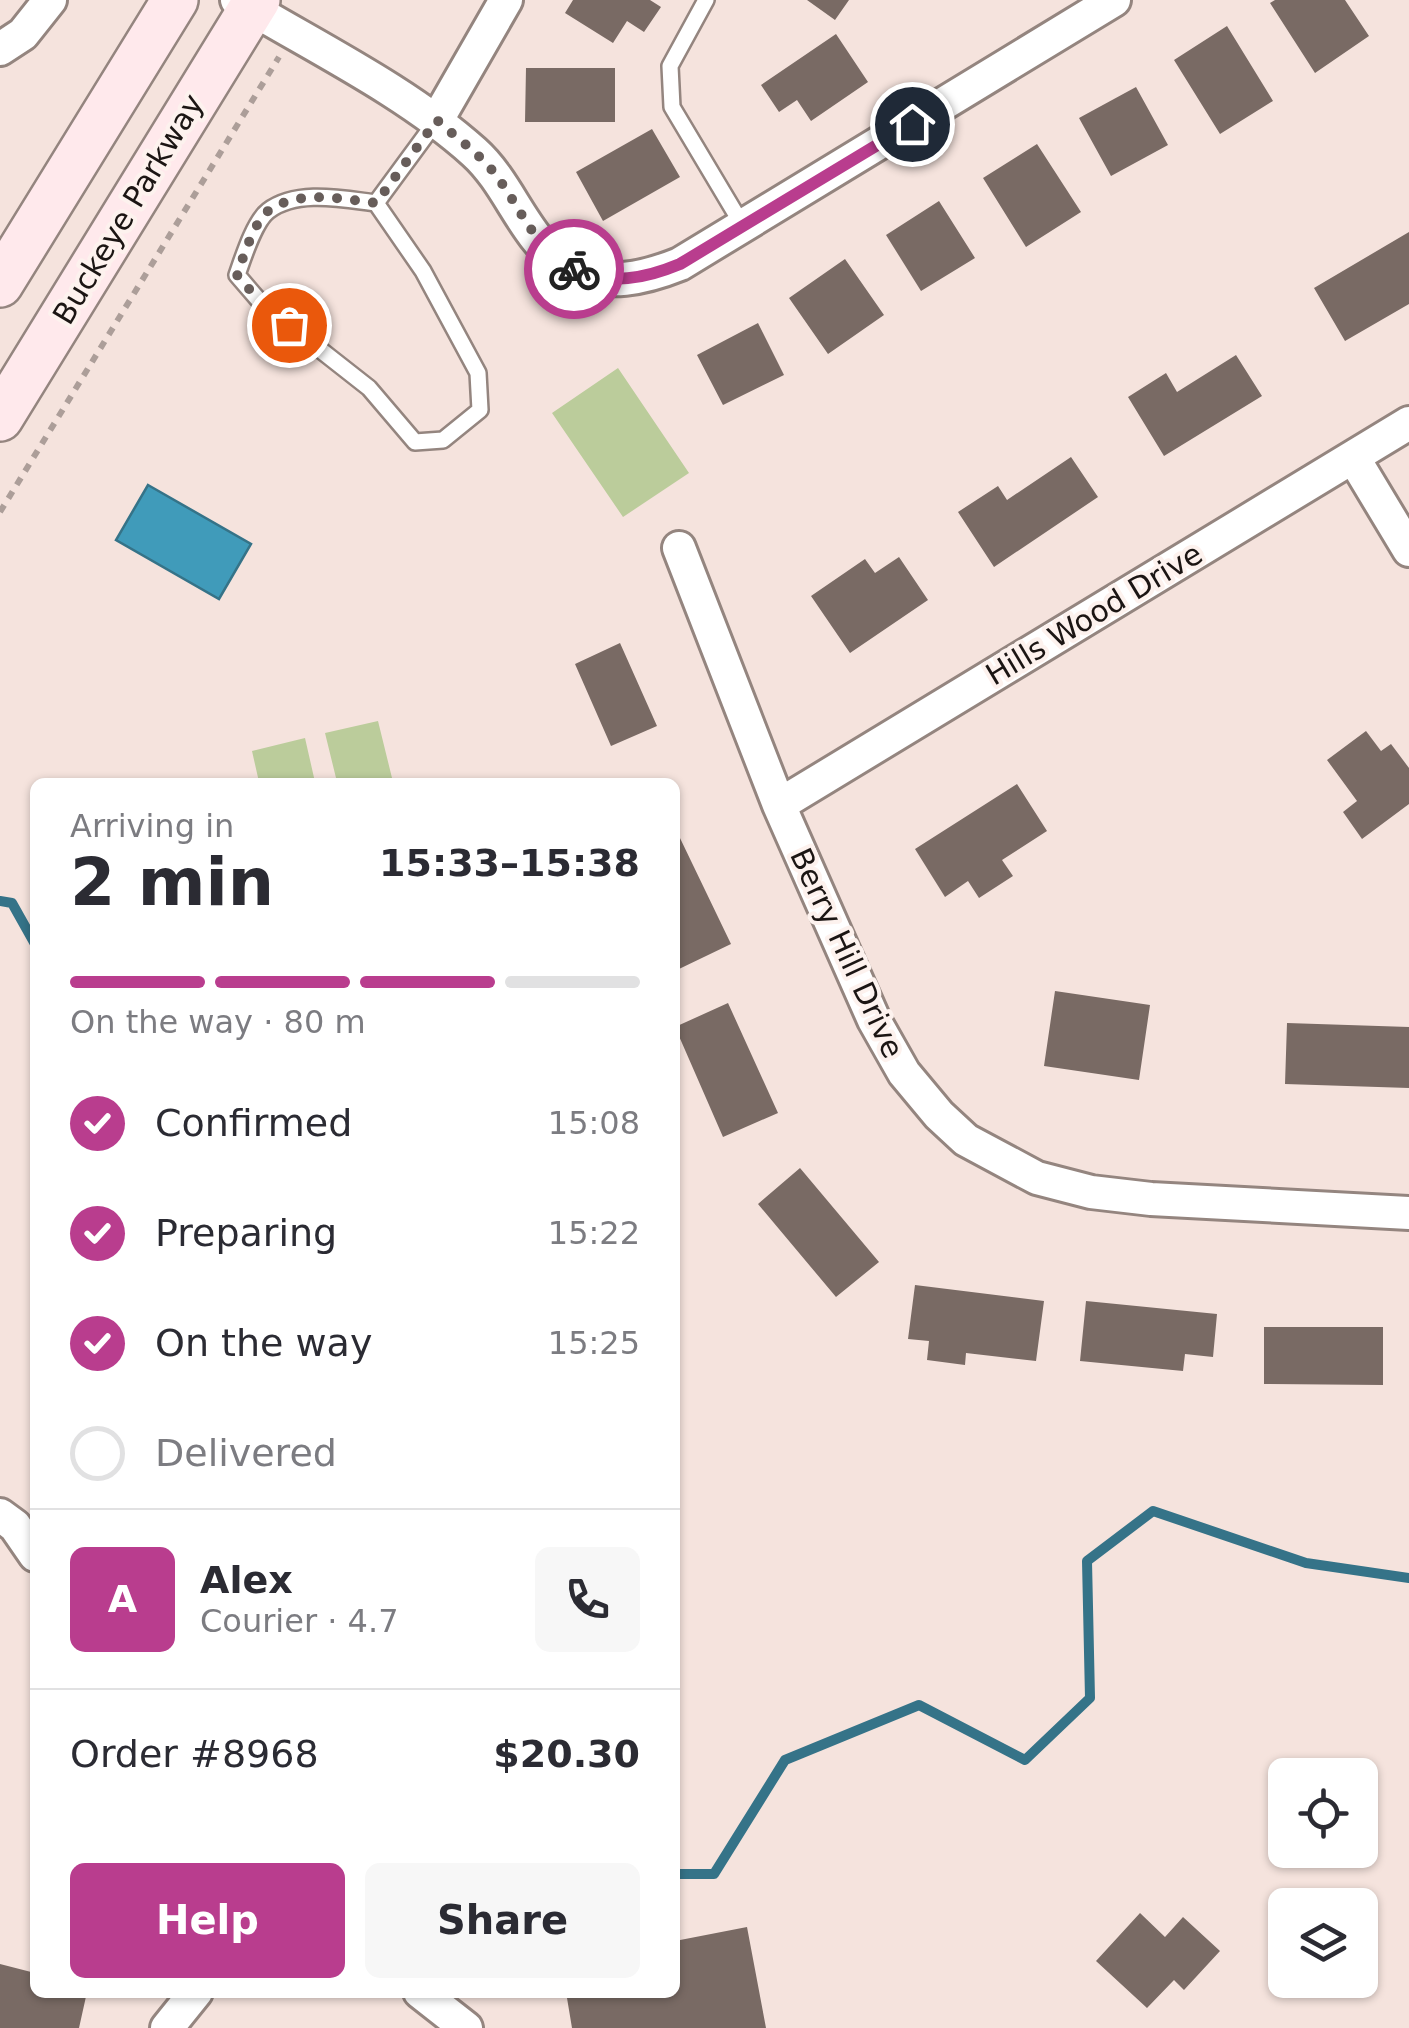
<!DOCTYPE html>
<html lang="en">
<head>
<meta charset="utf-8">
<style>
	body { margin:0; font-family:"DejaVu Sans",sans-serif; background:#f7f7f7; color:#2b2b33; height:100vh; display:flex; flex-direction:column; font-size:38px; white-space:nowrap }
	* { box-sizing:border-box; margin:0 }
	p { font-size:32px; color:#7c7c81 }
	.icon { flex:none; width:55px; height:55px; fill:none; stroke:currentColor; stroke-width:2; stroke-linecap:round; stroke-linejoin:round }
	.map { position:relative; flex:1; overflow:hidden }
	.drawer { position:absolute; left:30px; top:778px; width:650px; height:1220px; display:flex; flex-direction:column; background:#fff; border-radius:15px; box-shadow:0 2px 8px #0004 }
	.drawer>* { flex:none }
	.tools { position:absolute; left:1268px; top:1758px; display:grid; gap:20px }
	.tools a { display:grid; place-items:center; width:110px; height:110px; border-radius:15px; background:#fff; box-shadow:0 2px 8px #0004; font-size:50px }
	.pin { position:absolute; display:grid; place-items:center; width:85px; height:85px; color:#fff; margin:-42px; border:5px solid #fff; border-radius:50%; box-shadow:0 2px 10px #0007 }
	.courier { position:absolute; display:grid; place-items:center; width:100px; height:100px; margin:-50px; border:8px solid #b93d8e; border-radius:50%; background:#fff; color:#222; box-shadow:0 2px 12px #0007 }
	.overview em { font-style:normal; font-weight:600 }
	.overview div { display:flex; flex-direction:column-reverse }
	.overview { display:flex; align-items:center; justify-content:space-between; height:170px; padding:0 40px }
	h1 { font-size:65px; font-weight:600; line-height:75px }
	.bar { display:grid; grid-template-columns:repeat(4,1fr); gap:15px 10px; align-content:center; height:120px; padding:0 40px }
	.bar i { height:12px; border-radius:8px; background:#e1e1e2 }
	.bar .current { background:#b93d8e }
	.bar p { grid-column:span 4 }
	.line { display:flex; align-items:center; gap:25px; padding:0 40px; border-top:2px solid #e1e1e2 }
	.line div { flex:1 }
	.round { display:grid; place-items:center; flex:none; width:105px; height:105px; border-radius:15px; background:#f7f7f7 }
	ol { padding:0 40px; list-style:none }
	li { display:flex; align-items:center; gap:30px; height:110px }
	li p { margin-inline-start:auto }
	li .icon { padding:10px; border-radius:50%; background:#b93d8e; color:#fff; stroke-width:4 }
	li:last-child { color:#7c7c81 }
	li i { width:55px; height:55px; border:5px solid #e1e1e2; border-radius:50% }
	.primary-button { display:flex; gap:20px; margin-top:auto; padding:20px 40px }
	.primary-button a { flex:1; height:115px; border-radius:15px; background:#b93d8e; color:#fff; font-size:40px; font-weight:600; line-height:115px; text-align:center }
	.primary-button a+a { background:#f7f7f7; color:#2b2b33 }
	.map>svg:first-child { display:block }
	.green { fill:#bbcc9b }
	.water { fill:#409bba; stroke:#357388; stroke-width:2.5 }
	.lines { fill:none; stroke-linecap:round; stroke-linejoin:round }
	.stream { stroke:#357388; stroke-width:10 }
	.building { fill:#796a64 }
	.lane-casing { stroke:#94857f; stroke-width:20 }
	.street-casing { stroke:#94857f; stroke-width:38 }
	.secondary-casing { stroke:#94857f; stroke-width:50 }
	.path { stroke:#ac9e99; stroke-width:6; stroke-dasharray:8 8; stroke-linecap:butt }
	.lane { stroke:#fff; stroke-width:15 }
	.street { stroke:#fff; stroke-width:32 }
	.secondary { stroke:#ffe9ec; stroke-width:45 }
	.done { stroke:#675d5a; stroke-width:10; stroke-dasharray:0 18 }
	.route { stroke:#b93d8e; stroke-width:12 }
	.labels { text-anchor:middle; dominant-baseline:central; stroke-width:8; stroke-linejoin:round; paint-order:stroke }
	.street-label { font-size:30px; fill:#1b1513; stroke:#fdf2ee }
</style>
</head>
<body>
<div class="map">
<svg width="1409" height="2028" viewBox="0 0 1409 2028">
	<rect width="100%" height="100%" fill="#f5e3dd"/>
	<path class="green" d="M618,368L689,473L623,517L552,413Z
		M378,721L393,782H337L325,733Z
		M305,738L315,782H259L252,751Z"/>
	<path class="water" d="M148,485L251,544L219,599L116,540Z"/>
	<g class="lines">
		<path class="stream" d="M0,901L12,903L35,944
			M675,1874H714L785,1760L919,1705L1025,1760L1090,1698L1087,1561L1153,1511L1306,1563L1409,1578"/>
	</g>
	<path class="building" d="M573,0H650L661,7L644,32L627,21L613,43L565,13Z
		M807,0H849L835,20Z
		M1275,0H1345L1369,36L1315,73L1270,3Z
		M1227,26L1273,101L1220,134L1174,60Z
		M836,34L868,82L811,121L797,100L779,112L761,85Z
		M526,68H615V122H525Z
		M1136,87L1168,145L1111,176L1079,118Z
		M652,129L680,177L603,221L576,172Z
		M1037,144L1081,212L1026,247L983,178Z
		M939,201L975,258L921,291L886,235Z
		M1409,232V304L1345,341L1314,288Z
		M845,259L884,315L828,354L789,298Z
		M758,323L784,375L723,405L697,355Z
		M1236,355L1262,396L1164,456L1128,397L1166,373L1177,392Z
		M1071,457L1098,497L994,567L958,512L998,486L1007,500Z
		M899,557L928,600L850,653L811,596L865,559L875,573Z
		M620,643L657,726L611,746L575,664Z
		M1366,731L1381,751L1391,744L1409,768V804L1362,839L1343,812L1357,801L1327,760Z
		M1017,784L1047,831L1002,860L1013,876L979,898L968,881L945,897L915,849Z
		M679,836L731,944L679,969L675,961V838Z
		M1055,991L1150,1005L1139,1080L1044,1066Z
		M728,1003L778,1113L723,1137L675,1027Z
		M1287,1023L1409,1027V1088L1285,1084Z
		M800,1168L879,1262L836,1297L758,1204Z
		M915,1285L1044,1301L1036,1361L966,1353L965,1365L927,1360L929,1341L908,1339Z
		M1086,1301L1217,1314L1213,1357L1185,1354L1183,1371L1080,1361Z
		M1264,1327H1383V1385L1264,1384Z
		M1140,1913L1165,1937L1183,1917L1220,1951L1184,1990L1174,1980L1147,2008L1096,1961Z
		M747,1927L766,2028H572L566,1992H675V1941Z
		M0,1964L35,1973V1992H87L79,2028H0Z"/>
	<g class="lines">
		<defs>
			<path id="lane" d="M706,0L670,66L672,107L743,226
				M376,203C343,199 297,189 268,211C254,222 243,258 237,275L262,304L369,388L415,442L443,440L480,410L478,373L423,271L376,203L437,120"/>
			<path id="street" d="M237,0C315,47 406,91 474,152C512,186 524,242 570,268C606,288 645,278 680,264L1114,0
				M0,49L23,34L50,0
				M437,120L506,0
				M1353,457L1409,550
				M679,548L779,805L874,1020L904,1073L939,1115L966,1140L1037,1178L1091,1192L1151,1199L1409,1213
				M779,805L1409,423
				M0,1515L15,1526L35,1555
				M420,1992L466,2028
				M167,2028L196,1992"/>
			<path id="secondary" d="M0,284L175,0
				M0,418L257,0"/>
		</defs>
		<use href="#lane" class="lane-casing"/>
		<use href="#street" class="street-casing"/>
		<use href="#secondary" class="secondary-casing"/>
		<path class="path" d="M0,512L279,57"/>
		<use href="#lane" class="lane"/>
		<use href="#street" class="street"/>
		<use href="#secondary" class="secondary"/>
	</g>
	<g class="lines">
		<path class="done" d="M289,325L262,304L237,275C243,258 254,222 268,211C298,189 343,199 376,203L437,120C456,138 479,153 495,174C522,209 532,246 574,269"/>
		<path class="route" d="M574,269C612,285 644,279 680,264L912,124"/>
	</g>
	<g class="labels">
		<g class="street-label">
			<text transform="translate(128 209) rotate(-59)">Buckeye Parkway</text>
			<text transform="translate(1094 614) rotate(-31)">Hills Wood Drive</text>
			<text transform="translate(847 953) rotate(65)">Berry Hill Drive</text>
		</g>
	</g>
</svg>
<div class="tools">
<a><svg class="icon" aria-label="locate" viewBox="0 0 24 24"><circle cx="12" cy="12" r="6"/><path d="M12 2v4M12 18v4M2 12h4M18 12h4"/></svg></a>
<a><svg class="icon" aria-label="layers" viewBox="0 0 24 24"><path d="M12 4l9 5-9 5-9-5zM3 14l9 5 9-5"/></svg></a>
</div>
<div class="pin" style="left:289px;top:325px;background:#ea580c"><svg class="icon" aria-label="bag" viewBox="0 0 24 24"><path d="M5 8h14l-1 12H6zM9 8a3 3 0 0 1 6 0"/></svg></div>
<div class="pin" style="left:912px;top:124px;background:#1f2937"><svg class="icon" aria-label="home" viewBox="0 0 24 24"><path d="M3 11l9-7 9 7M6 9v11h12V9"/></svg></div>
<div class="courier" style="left:574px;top:269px"><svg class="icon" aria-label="bike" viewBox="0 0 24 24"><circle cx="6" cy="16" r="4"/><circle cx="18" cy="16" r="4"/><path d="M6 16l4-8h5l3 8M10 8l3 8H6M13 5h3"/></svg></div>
<section class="drawer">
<div class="overview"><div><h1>2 min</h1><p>Arriving in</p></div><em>15:33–15:38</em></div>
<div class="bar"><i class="current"></i><i class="current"></i><i class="current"></i><i></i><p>On the way · 80 m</p></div>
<ol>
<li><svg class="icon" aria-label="check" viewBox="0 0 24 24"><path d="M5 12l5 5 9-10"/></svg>Confirmed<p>15:08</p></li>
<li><svg class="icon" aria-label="check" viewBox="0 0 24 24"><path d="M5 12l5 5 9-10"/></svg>Preparing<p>15:22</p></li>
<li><svg class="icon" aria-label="check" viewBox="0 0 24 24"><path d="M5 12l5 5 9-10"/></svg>On the way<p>15:25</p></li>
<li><i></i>Delivered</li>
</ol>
<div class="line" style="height:180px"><b class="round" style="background:#b93d8e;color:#fff">A</b><div><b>Alex</b><p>Courier · 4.7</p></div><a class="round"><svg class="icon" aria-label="phone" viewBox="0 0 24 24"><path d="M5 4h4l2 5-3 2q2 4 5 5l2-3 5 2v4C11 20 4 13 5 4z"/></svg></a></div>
<div class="line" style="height:130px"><div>Order #8968</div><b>$20.30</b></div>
<div class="primary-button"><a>Help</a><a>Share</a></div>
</section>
</div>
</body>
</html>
